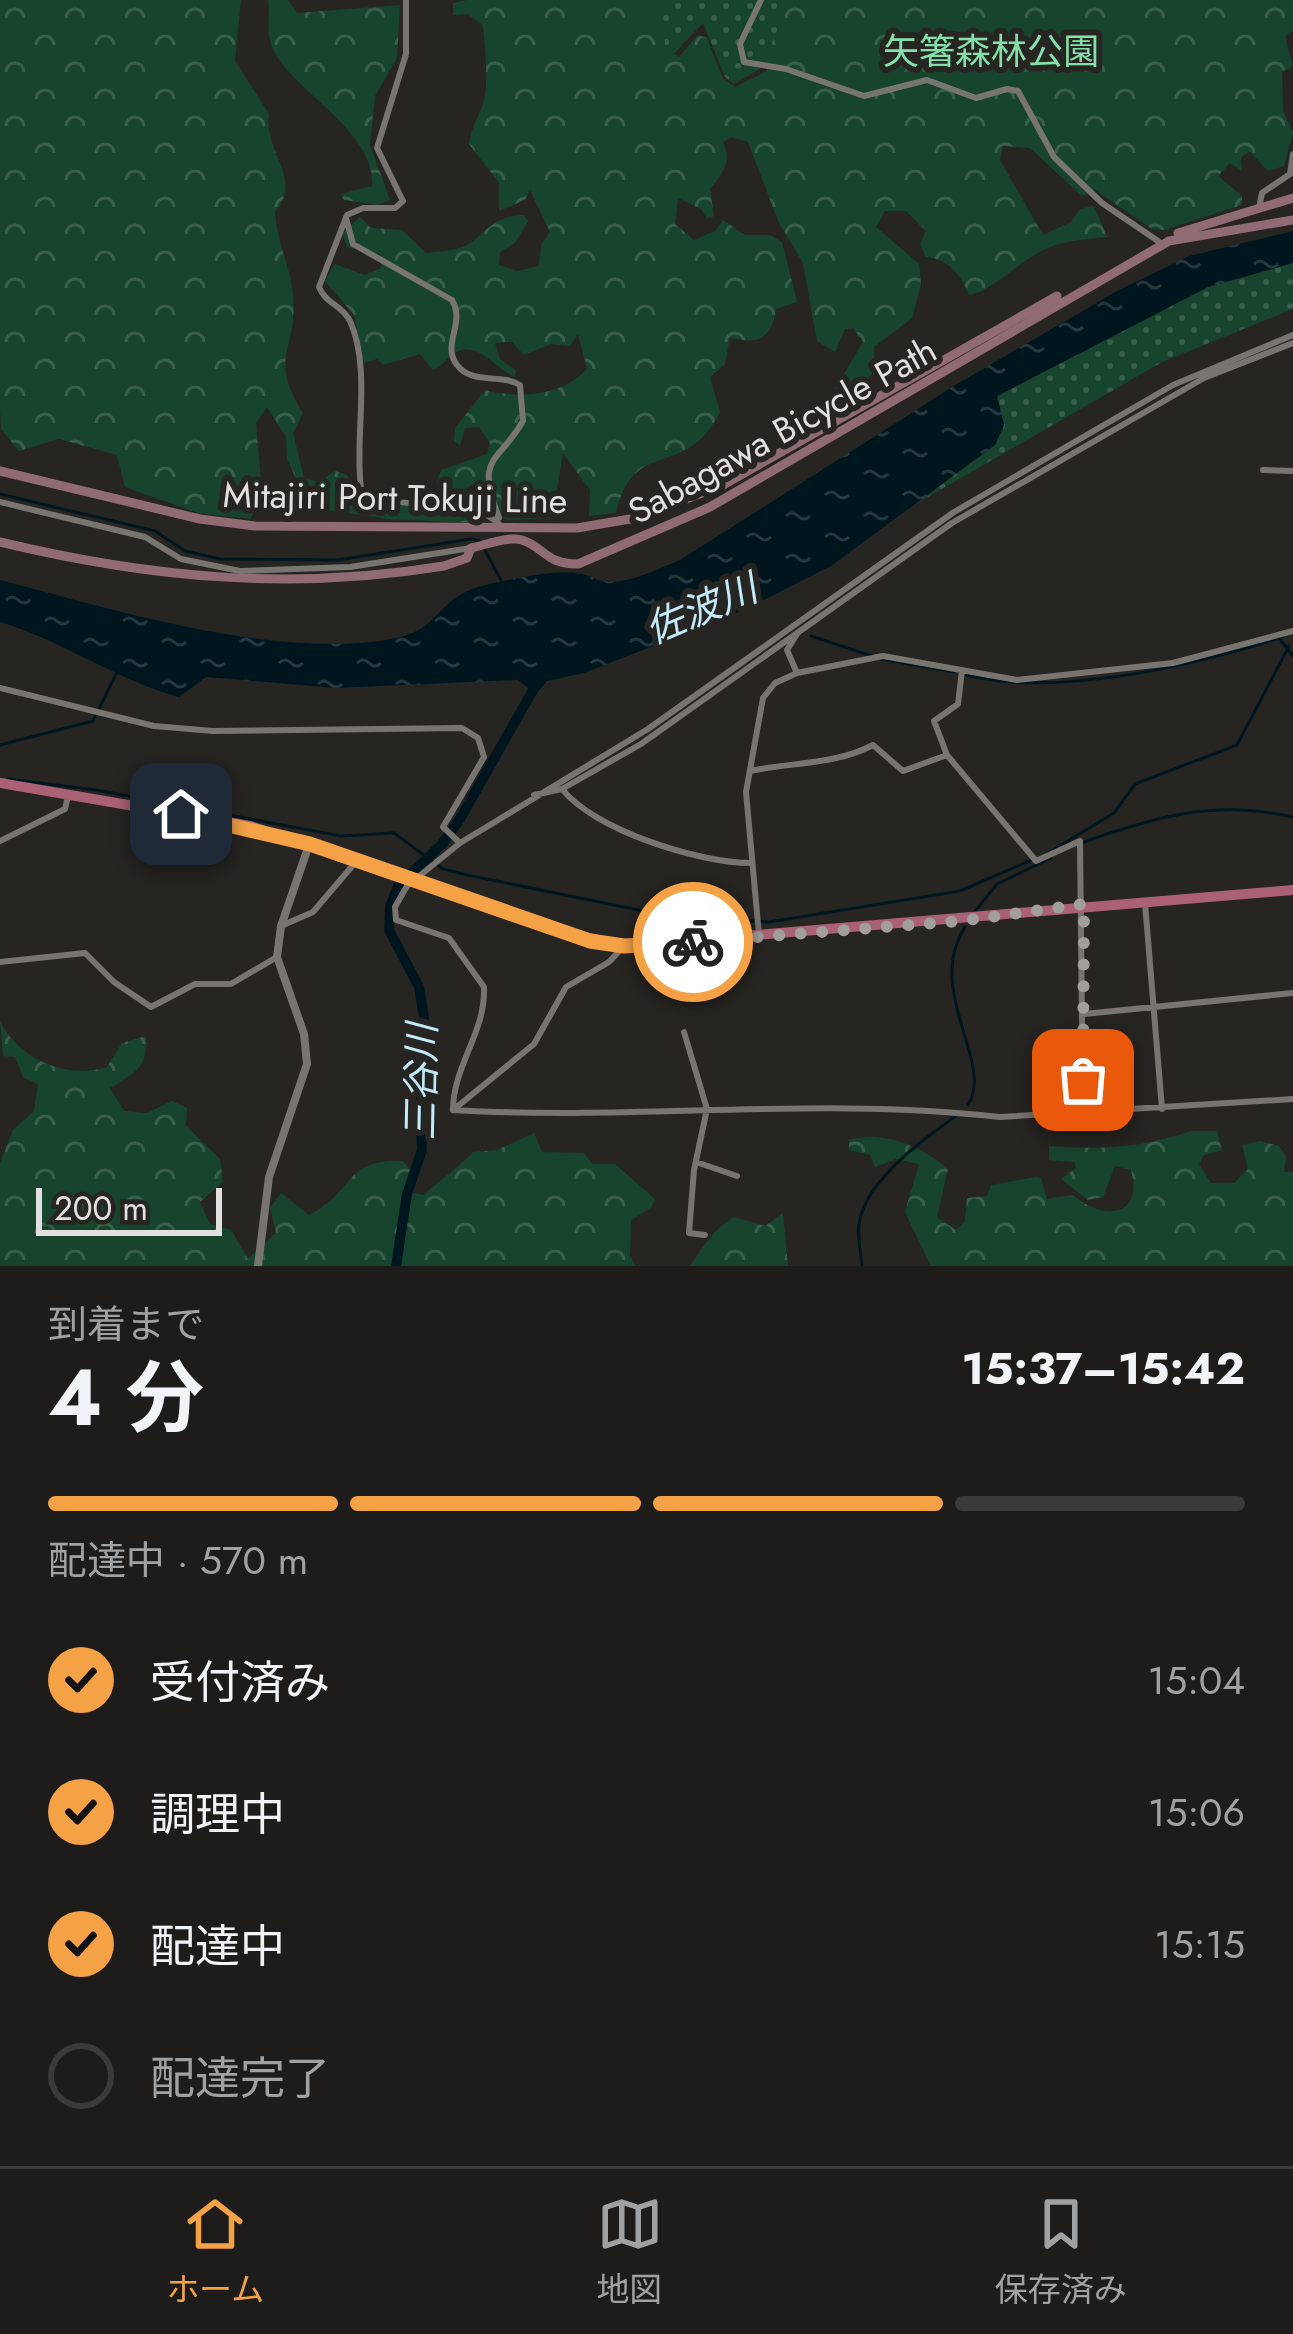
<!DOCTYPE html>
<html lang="ja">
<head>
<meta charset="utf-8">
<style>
	body { margin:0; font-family:Jost,"Noto Sans JP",sans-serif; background:#2a2927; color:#f1f3f6; height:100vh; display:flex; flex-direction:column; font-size:45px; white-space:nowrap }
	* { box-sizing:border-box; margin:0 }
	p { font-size:39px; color:#a0a1a2 }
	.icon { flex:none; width:66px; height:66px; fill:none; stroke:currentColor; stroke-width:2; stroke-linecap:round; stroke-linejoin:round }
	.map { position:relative; height:1266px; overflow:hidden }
	.sheet { display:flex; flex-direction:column; background:#1d1c1a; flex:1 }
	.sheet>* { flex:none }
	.scale { position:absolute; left:36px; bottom:30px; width:186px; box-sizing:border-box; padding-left:12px; border:6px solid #e2e0de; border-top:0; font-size:33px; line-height:42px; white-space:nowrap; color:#e2e0de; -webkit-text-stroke:9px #272522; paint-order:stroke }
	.pin { position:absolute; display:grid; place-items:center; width:102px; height:102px; color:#fff; margin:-51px; border-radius:24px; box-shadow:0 6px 18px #0006 }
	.courier { position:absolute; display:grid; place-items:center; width:120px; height:120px; margin:-60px; border:9px solid #f5a246; border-radius:50%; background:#fff; color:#222; box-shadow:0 3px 15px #0007 }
	.head em { font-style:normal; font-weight:700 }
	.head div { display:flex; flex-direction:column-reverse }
	.head { display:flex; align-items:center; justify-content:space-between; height:204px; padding:0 48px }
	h1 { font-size:78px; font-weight:700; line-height:90px }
	.bar { display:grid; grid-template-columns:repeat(4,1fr); gap:18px 12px; align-content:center; height:144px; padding:0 48px }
	.bar i { height:15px; border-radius:9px; background:#3b3a39 }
	.bar .selected { background:#f5a246 }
	.bar p { grid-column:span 4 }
	ol { padding:0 48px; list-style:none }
	li { display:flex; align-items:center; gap:36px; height:132px }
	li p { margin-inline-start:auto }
	li .icon { padding:12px; border-radius:50%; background:#f5a246; color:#111; stroke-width:4 }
	li:last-child { color:#a0a1a2 }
	li i { width:66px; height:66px; border:6px solid #3b3a39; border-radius:50% }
	.tabs { display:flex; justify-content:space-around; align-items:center; height:168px; border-top:3px solid #3b3a39; background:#1d1c1a; font-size:33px; color:#a0a1a2 }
	.tabs a { display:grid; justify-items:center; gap:6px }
	.tabs .selected { color:#f5a246 }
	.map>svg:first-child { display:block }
	.grass { fill:url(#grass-dots) }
	.forest { fill:url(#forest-crowns) }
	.water { fill:url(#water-ripples) }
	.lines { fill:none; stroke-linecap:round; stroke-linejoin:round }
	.stream { stroke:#00161e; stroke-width:3 }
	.river { stroke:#00161e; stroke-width:10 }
	.minor { stroke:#787571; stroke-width:6 }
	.tertiary { stroke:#787571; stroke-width:8 }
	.secondary { stroke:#916b73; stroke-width:9 }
	.primary { stroke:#aa6176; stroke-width:10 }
	.done { stroke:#a19f9c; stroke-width:12; stroke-dasharray:0 21.6 }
	.route { stroke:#f5a246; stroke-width:15 }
	.labels { text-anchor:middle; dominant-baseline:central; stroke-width:12; stroke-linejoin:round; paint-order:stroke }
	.park-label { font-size:36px; fill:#82e0aa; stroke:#272522 }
	.street-label { font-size:36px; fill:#e2e0de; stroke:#272522 }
	.water-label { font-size:39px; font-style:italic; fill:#c2ebfa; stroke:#272522 }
</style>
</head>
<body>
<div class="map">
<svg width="1293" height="1266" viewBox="0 0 1293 1266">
	<defs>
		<pattern id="grass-dots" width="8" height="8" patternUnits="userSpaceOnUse" patternTransform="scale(3)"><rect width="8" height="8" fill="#17442c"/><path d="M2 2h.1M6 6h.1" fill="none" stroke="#385f4a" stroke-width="1.8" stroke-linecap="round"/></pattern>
		<pattern id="forest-crowns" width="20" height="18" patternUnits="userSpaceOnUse" patternTransform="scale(3)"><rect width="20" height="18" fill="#17442c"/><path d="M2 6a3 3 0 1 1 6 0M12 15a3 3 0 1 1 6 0" fill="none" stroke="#385f4a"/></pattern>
		<pattern id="water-ripples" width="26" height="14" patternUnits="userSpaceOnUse" patternTransform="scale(3)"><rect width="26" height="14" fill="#00161e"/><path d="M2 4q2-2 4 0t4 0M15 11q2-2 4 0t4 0" fill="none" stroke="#25383e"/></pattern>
	</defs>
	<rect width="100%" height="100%" fill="#272522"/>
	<path class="grass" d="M587,0H1066L1098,164L781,56L734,84L725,77L703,23L669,59Z
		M1293,263V309L1162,362L914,505L995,445L1004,425L997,396L1208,287Z"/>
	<path class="forest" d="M0,0H241L235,61L269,114C263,151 304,179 275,212C277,243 291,268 293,296C298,352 267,356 303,413L293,433L304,478L319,482L335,471L347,475L360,498C403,509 444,504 486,517L483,523L388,519L309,507L287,459L286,437L267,407L256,423L261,483L251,519L198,513L125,487L117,455L59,439L19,451L1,429L0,409Z
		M268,0H288L297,13L400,5L397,58L375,96L370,145L390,200L377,205L344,200L341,194L372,186C377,134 297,93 275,53C264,32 271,21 268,0Z
		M467,0H659L666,49L679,57L698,35L707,38L723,79L735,87L767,71L766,55L791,0H1293V31L1285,36L1293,67L1282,71L1283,111L1293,132L1284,166L1268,171L1249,151L1241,158L1242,171L1230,163L1218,176L1242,196V205L1164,230L1152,229L1095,190L1082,196L1030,148L1003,146L1000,160L1043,235L1071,222L1080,209L1094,206L1107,237C1088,239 1068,240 1050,247C1025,256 989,294 969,295C961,275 949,259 926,257L920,244L926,231L906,211H885L876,227L919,264L921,284L912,318L874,347L875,371L859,388V402L827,420L822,411L863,342L853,328L845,329L835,352L817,341L803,263L779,223L748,142L731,137L723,142C732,162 723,173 710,189L714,216L707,219L701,209L678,198L675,224L694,240L715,231L723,220L745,235H770L782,242L797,302L776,309C772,338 758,346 730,337L725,364L710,377L720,412C685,482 634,435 616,513L589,516L590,490L563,453L552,518L508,520L486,509L482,486L471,485L454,498L443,495L437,482L441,470L487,454L490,443L479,427L465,428L460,445L454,441L455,428L485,390C519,399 563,396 587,369L578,334L570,346L551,344L524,355L512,342L495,343L500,359L516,370L515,377C497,370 478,340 456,352C447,357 443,366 433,370L420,354L383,365L377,359L364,363L354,315L325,281L335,264L365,275L381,268V255L347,247L342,234L360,217L371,228L402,230L426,253C441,251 461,251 473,241C491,226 497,216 524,215L528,221L515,243L500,252L499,265L517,271L539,266L541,245L550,232L530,190L525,200L499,211V183L469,144C471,125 482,113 485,96C488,76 485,46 483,25L467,14L453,15V3Z
		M0,1021C18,1059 67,1080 107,1067L122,1043L146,1036C148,1068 135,1073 110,1088L124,1111L147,1113L172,1101L187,1108L186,1126L220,1159L223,1182L200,1202L210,1224L231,1230L248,1259L276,1233L270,1208L281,1193L309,1215C356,1192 341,1159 403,1161L411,1171L408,1192L423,1195C432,1188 471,1156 473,1152L497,1150L534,1133L542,1152L584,1153L592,1164H615L655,1199L651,1208L631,1220L630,1256L636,1266H0V1163L13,1130L34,1111L38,1084L23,1077L15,1057L3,1056Z
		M1191,1131H1217L1222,1150L1204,1155L1199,1164L1211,1183H1234L1248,1169L1242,1145L1260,1141L1279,1146L1286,1157L1284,1172H1293V1266H931L905,1212L919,1164L896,1159L875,1167L870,1155L849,1150V1140C883,1130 921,1146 948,1169L937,1217L956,1230L965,1221L967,1198L987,1196L991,1185L1036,1177L1041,1178L1047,1199L1073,1195C1103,1221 1144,1218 1131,1170L1115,1166L1103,1197L1088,1200L1061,1179L1076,1168L1074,1162L1049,1160V1146C1100,1150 1142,1148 1191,1131Z
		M783,1213L788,1266H690C704,1246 714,1229 734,1217L765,1226Z"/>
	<path class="water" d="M1293,231V263L1208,287L997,396L1004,425L995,445L831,566L740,612L584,673L547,681L536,694L518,680L336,688L206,677L179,697C116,680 63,641 0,622V580C112,609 282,662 396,638C445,628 434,594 494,583C519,578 551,570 576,573C588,574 599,582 610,582C635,581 658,569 680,560L957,384L1117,291L1189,256Z"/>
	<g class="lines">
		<path class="stream" d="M0,494L155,531L185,551L220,559L338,560L471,539L480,541L501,580
			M811,636L872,656
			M1280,639L1293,656
			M881,659L954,672
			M963,674C1054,699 1195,665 1283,637
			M0,745L93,721L118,670
			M8,779L96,790L341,836L394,833L443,869L467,875L658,914L769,922L960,891L1034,859
			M1081,843C1154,817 1215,799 1293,817
			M1048,853L1114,813L1135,784L1237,745L1289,646
			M973,914L997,884L1051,858
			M965,927C924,991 995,1063 968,1105
			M862,1266C861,1251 856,1233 860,1219C869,1178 924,1139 956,1116"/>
		<path class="river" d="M396,1266L407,1194L422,1150L420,1109L427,1036L419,987L389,930L390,907L398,886L442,844L460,819L537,683"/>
		<path class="minor" d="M406,0V54L377,148L403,201L395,208H363L347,215L319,287C325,303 343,306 350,321C372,370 354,438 361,488C403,519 465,487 502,527
			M761,0L740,44L744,62L786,69L864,96L927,80L976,98L1007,89L1018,91L1054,157L1102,203L1158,241
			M1259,208L1262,193L1290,174L1293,154
			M346,218L353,244L452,300C466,324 441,344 457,365C472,385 500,373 520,385L523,421C497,466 475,454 499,518
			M1263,470L1293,471
			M0,502L145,537L181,559L240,571L350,567L471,548
			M797,634L787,650L797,673
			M0,688L154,726L213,731L462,728L478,738L484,757L443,827L460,843
			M947,755L934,721L958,704L962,670
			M750,771C792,762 835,765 873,745L903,771L947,755L1036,861L1080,841L1083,1113
			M562,789C594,830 699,863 751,863
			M534,795L562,789L641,744L952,523L1204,378L1293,343
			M0,841L65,809L68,796
			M1145,903L1162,1109
			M281,926L313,912L354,864
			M759,935L746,792L763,698L775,683L797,673L883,656L1017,680L1173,663L1293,631
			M0,962L85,953L114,982L151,1007L195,984H231L277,957
			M1084,1014L1293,993
			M684,1032L707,1109L694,1170L689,1233L705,1235
			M453,1110C453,1066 486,1032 484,987L449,938L396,920L395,907L407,886L460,843L648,729L954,512L1173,385L1293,335
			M453,1110C635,1121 820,1096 1000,1117L1293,1099
			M453,1110L534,1044L566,987L609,962L624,946
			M696,1162L737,1176"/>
		<path class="tertiary" d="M258,1266L269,1177L307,1064L304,1034L277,957L281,926L309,845"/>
		<path class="secondary" d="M1178,233L1293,198
			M0,471L200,519L255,526L577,528L636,518L723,485L1057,296
			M0,542C150,578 291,591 444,566L467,558L471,548C486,545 507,536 522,540C546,548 545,564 578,564L710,507L1169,241L1293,220"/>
		<path class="primary" d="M0,783L250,826L550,929L624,946L1293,890"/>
	</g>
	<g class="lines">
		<path class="done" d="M693,942L961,921L1084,904L1083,1080"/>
		<path class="route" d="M181,814L310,844L590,941L624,946L693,942"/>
	</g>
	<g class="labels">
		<g class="park-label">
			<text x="991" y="51">矢箸森林公園</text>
		</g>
		<g class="street-label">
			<text transform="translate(782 430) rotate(-29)">Sabagawa Bicycle Path</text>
			<text transform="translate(395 497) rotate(1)">Mitajiri Port Tokuji Line</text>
		</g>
		<g class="water-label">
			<text transform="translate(701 609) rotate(-23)">佐波川</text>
			<text transform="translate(421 1082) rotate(-89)">三谷川</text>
		</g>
	</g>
</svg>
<div class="scale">200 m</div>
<div class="pin" style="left:1083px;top:1080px;background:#ea580c"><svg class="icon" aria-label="bag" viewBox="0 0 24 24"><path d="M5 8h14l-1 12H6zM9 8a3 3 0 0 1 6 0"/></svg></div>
<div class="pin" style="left:181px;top:814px;background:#1f2937"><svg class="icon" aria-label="home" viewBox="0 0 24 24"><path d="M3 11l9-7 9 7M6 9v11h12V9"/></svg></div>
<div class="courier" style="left:693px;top:942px"><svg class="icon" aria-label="bike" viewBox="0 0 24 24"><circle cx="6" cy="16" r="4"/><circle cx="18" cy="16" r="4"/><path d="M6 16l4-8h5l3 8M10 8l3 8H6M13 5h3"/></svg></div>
</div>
<section class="sheet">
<div class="head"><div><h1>4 分</h1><p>到着まで</p></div><em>15:37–15:42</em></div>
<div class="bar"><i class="selected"></i><i class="selected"></i><i class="selected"></i><i></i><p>配達中 · 570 m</p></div>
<ol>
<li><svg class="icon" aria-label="check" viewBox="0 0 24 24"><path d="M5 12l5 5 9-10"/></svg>受付済み<p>15:04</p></li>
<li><svg class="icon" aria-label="check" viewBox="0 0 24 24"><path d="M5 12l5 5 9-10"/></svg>調理中<p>15:06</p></li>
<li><svg class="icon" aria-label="check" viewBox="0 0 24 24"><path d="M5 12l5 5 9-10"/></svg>配達中<p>15:15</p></li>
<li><i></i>配達完了</li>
</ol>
</section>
<nav class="tabs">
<a class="selected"><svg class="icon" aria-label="home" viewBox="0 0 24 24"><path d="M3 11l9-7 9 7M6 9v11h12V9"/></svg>ホーム</a>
<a><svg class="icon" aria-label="map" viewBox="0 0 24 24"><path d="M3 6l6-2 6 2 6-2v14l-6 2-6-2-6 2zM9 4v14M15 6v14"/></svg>地図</a>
<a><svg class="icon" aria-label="saved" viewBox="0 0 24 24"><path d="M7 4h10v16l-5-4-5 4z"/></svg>保存済み</a>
</nav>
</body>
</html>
